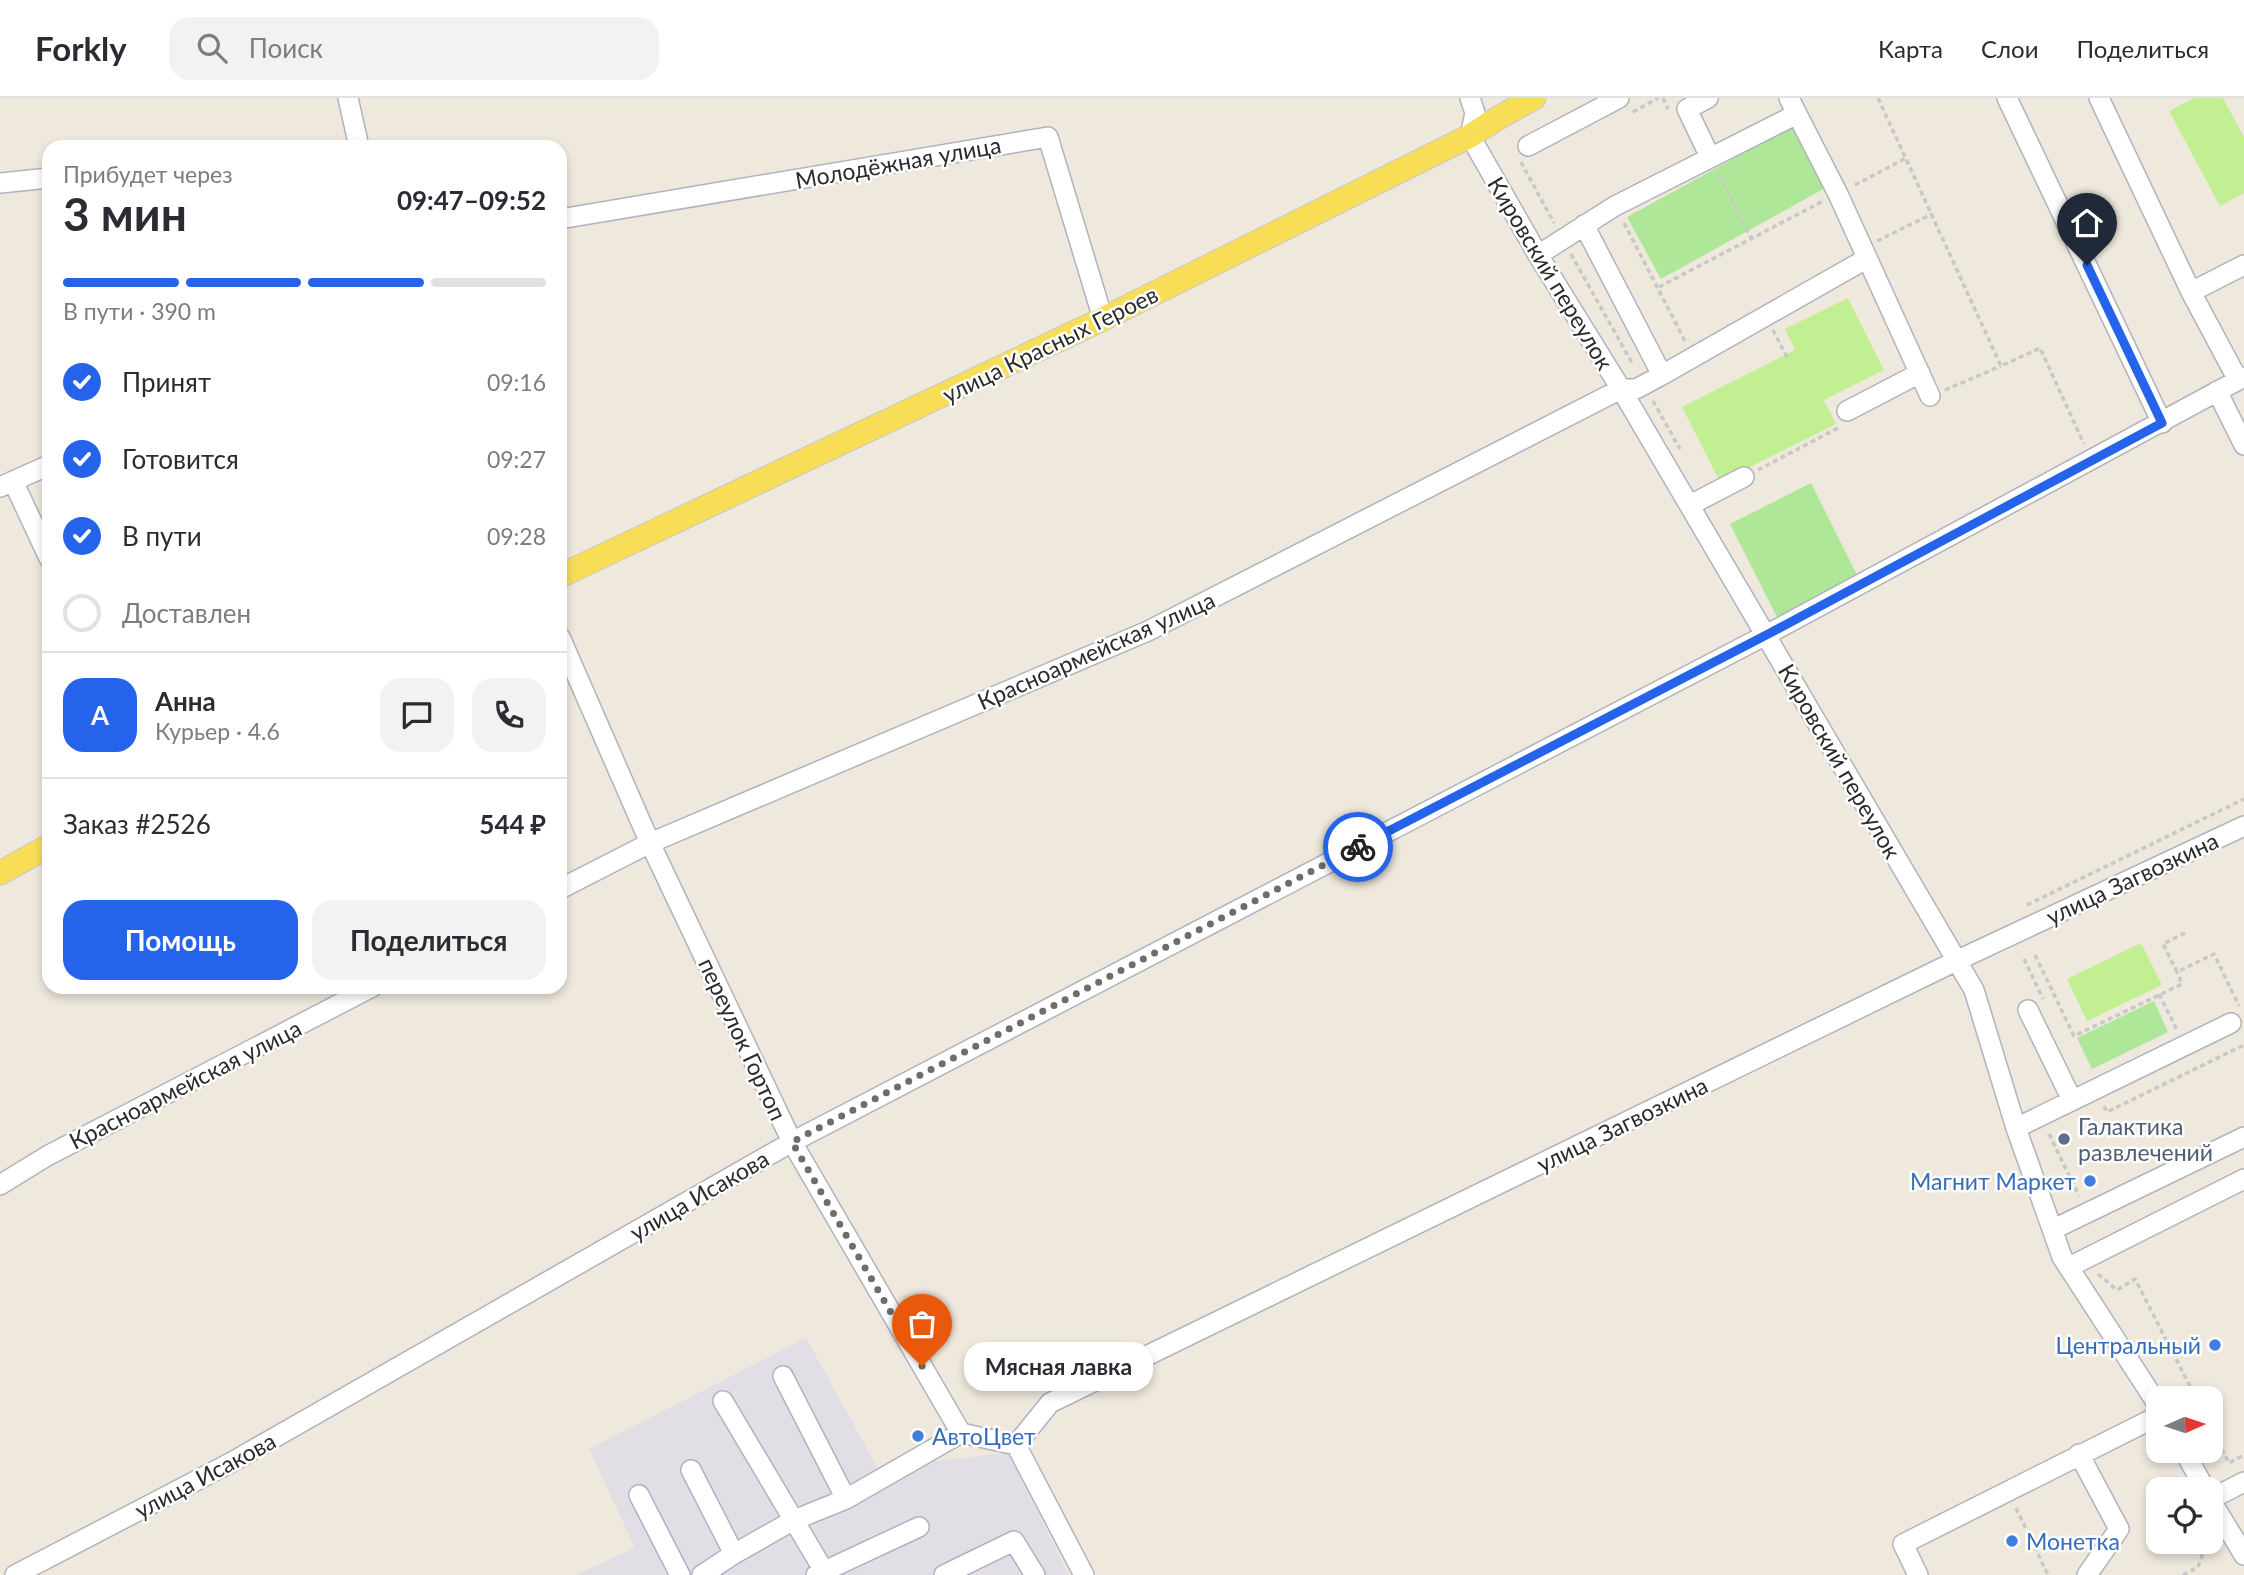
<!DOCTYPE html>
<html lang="ru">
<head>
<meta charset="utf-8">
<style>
	body { margin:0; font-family:Lato,sans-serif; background:#f2f2f3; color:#2b2b33; height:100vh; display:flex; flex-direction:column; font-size:26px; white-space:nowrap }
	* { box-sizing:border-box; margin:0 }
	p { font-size:23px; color:#7c7c81 }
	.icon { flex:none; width:38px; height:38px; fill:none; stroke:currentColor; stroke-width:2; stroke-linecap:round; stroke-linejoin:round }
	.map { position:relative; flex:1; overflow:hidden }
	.panel { position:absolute; left:42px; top:42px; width:525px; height:854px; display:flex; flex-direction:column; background:#fff; border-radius:21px; box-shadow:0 4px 10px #0003 }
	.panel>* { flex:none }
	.needle { width:46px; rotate:87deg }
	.controls { position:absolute; left:2146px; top:1288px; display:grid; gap:14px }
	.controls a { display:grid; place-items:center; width:77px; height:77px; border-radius:14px; background:#fff; box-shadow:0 4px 10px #0003; font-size:35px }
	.pin { position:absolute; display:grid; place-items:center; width:60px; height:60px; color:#fff; margin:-72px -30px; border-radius:50% 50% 50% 0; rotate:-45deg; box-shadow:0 0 7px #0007 }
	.pin .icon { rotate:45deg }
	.courier { position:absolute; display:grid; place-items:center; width:70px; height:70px; margin:-35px; border:5px solid #2563eb; border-radius:50%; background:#fff; color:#222; box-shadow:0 2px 9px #0007 }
	.bubble { position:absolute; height:49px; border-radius:21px; background:#fff; box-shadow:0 4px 10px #0003; font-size:23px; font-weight:700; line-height:49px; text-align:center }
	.headline em { font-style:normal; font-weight:700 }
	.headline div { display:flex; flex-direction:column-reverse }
	.headline { display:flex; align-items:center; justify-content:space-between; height:119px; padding:0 21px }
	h1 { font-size:46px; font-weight:700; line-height:52px }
	.bar { display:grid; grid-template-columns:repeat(4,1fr); gap:10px 7px; align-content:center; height:84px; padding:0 21px }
	.bar i { height:9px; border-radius:5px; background:#e1e1e2 }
	.bar .current { background:#2563eb }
	.bar p { grid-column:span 4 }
	.line { display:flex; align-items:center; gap:18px; padding:0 21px; border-top:2px solid #e1e1e2 }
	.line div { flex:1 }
	.round { display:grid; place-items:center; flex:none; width:74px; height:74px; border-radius:21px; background:#f2f2f3 }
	ol { padding:0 21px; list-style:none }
	li { display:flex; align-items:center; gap:21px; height:77px }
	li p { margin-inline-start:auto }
	li .icon { padding:7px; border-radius:50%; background:#2563eb; color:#fff; stroke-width:4 }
	li:last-child { color:#7c7c81 }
	li i { width:38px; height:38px; border:4px solid #e1e1e2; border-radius:50% }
	.action { display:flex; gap:14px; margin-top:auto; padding:14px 21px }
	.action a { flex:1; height:80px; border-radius:21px; background:#2563eb; color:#fff; font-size:28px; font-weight:700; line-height:80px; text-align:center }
	.action a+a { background:#f2f2f3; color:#2b2b33 }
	header { display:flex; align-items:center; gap:42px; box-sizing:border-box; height:98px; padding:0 35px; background:#fff; border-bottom:2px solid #e1e1e2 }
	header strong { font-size:33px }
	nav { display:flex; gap:38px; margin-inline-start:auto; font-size:24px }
	.search { width:490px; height:63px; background:#f2f2f3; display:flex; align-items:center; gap:18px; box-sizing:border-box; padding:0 24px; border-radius:21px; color:#7c7c81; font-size:26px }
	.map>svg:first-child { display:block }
	.industrial { fill:#e1dee6 }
	.green { fill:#ade797 }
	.pitch { fill:#c2ef92 }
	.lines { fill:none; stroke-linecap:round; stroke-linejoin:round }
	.minor-casing { stroke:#b1b2c0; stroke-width:22 }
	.major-casing { stroke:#c8c8c8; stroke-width:25 }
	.path { stroke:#c8c8c8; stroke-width:3.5; stroke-dasharray:5 3.5; stroke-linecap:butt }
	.minor { stroke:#fff; stroke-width:19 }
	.major { stroke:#f8dd57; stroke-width:23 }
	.done { stroke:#6f6d69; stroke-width:7; stroke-dasharray:0 12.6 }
	.route { stroke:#2563eb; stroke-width:9 }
	.service-dot { fill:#5c6f8a; stroke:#fff; stroke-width:2.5 }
	.shop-dot { fill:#3f7fe0; stroke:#fff; stroke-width:2.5 }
	.labels { text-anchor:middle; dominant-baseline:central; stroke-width:5; stroke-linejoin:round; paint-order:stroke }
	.street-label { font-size:23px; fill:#2b2b2b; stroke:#fff }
	.service-label { font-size:23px; fill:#4e5e75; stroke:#fff; text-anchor:start }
	.shop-label { font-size:23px; fill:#366cbe; stroke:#fff; text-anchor:end }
</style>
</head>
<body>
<header>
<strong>Forkly</strong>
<div class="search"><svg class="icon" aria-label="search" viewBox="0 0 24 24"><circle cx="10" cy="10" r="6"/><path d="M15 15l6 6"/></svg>Поиск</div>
<nav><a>Карта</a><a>Слои</a><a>Поделиться</a></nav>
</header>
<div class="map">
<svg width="2244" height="1477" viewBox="0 0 2244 1477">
	<rect width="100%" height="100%" fill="#eee8dd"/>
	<path class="industrial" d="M806,1240L877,1369L1008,1355L1069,1477H575L635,1450L589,1351Z"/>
	<path class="green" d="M1793,28L1827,89L1661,181L1627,119Z
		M1811,385L1858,479L1778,521L1730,426Z
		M2154,903L2168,934L2092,971L2077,940Z"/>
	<path class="pitch" d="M2194,0H2223L2244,39V95L2220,108L2169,13Z
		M1848,200L1884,272L1824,302L1836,326L1720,384L1682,309L1795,252L1785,231Z
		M2141,845L2162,887L2087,923L2067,881Z"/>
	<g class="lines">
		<defs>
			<path id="minor" d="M348,0L359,49
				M1470,0L1475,15L1470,38L1538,157L1621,291L1974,892L2016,1030L2062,1159L2158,1307
				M1708,0L1687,11L1710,59
				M1789,0L1797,16
				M2007,0L2162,325
				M2099,0L2191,194
				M1528,48L1619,0
				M0,85L49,80
				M560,121L1048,39L1103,221
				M1584,127L1662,277L1866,161
				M1538,157L1615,108L1797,16L1838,96L1930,298
				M2238,282L2191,194L2244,167
				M2217,293L2244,347
				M1847,313L1920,275
				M13,383L49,460
				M0,389L49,367
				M1690,407L1744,379
				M560,539L650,745L792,1044L961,1335L1016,1347L1084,1477
				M560,791L650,745L1148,533L1621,291H1636L1662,277
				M2028,912L2072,1002
				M2016,1030L2231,925
				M0,1087L47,1058L372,889
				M2060,1128L2244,1039
				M2069,1169L2244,1081
				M783,1278L846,1401
				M723,1303L824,1473
				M1016,1347L1050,1305L1956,863L2244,728
				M2184,1353L2205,1391
				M2079,1356L2119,1431L2087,1477
				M691,1372L734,1456
				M639,1397L680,1477
				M2210,1401L2244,1457
				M2211,1401L2244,1384
				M15,1477L232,1364L792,1044L1766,537L2244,279
				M702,1477L734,1456L794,1422L846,1401L961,1335
				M816,1477L919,1429
				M944,1477L1014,1443L1035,1477
				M1918,1477L1903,1446L2158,1318"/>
			<path id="major" d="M560,478L1103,221L1470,38L1498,20L1534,0
				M0,775L49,748"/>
		</defs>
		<use href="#minor" class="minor-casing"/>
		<use href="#major" class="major-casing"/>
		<path class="path" d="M1663,0L1668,11
			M1878,0L2001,268L2040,250L2084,346
			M1633,14L1658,0
			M1521,64L1554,125
			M1719,77L1751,140
			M1855,87L1906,60
			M1624,125L1685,243
			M1877,143L1932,116
			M1571,156L1632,265
			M1659,189L1823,103
			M1773,232L1789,263
			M1945,292L2001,268
			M1653,303L1680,351
			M1758,372L1838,330
			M2027,807L2244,701
			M2185,835L2163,846L2177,874L2214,856L2239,908
			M2035,857L2074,938L2182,886L2177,874
			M2024,861L2043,901
			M2159,896L2177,932
			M2104,1008L2107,1014L2244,947
			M2049,1036L2079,1098
			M2098,1176L2117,1192L2135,1181L2196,1300
			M2210,1328L2229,1365L2244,1357
			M2016,1410L2048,1477
			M2183,1477L2198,1469L2207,1444"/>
		<use href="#minor" class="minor"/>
		<use href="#major" class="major"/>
	</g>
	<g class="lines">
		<path class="done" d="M922,1268L792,1044L1358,749"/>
		<path class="route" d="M1358,749L1772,534L2162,325L2087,167"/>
	</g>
	<circle class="service-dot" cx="2064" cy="1041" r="7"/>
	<g class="shop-dot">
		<circle cx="2090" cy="1083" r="7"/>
		<circle cx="2215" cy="1247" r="7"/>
		<circle cx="918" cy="1338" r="7"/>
		<circle cx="2012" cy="1443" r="7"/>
	</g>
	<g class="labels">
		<g class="street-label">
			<text transform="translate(898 64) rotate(-10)">Молодёжная улица</text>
			<text transform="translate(1551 175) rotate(59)">Кировский переулок</text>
			<text transform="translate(1050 246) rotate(-26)">улица Красных Героев</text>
			<text transform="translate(1096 552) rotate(-24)">Красноармейская улица</text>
			<text transform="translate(1840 663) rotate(60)">Кировский переулок</text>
			<text transform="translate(2132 780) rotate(-25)">улица Загвозкина</text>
			<text transform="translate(743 941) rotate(65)">переулок Гортоп</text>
			<text transform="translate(185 986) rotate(-27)">Красноармейская улица</text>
			<text transform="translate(1622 1026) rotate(-26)">улица Загвозкина</text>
			<text transform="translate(699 1097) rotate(-30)">улица Исакова</text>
			<text transform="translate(205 1377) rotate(-28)">улица Исакова</text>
		</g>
		<g class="service-label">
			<text x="2078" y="1028">Галактика<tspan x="2078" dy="26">развлечений</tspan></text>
		</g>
		<g class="shop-label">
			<text x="2076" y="1083">Магнит Маркет</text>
			<text x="2201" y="1247">Центральный</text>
			<text x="932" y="1338" text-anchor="start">АвтоЦвет</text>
			<text x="2026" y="1443" text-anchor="start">Монетка</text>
		</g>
	</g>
</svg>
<div class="controls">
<a><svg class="needle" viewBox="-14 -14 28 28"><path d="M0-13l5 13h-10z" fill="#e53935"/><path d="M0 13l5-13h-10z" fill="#7c7c81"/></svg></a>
<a><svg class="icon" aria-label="locate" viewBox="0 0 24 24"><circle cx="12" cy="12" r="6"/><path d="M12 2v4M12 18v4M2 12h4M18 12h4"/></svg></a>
</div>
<div class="pin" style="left:922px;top:1268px;background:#ea580c"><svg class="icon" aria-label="bag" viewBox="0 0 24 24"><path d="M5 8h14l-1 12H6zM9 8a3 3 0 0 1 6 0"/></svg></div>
<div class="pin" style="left:2087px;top:167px;background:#1f2937"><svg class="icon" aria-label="home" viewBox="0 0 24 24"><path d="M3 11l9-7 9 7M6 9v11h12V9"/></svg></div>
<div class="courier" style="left:1358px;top:749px"><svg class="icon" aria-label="bike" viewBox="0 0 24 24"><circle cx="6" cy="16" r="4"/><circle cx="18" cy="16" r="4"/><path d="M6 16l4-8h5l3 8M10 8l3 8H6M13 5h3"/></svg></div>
<div class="bubble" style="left:964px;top:1244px;width:189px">Мясная лавка</div>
<section class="panel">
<div class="headline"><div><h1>3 мин</h1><p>Прибудет через</p></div><em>09:47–09:52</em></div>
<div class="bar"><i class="current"></i><i class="current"></i><i class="current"></i><i></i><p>В пути · 390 m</p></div>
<ol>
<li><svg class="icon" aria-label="check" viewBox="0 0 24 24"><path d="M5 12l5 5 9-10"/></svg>Принят<p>09:16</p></li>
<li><svg class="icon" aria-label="check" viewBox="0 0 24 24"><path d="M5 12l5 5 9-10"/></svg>Готовится<p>09:27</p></li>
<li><svg class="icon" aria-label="check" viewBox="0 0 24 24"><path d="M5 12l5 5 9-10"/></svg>В пути<p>09:28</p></li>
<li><i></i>Доставлен</li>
</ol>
<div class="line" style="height:126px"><b class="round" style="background:#2563eb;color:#fff">А</b><div><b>Анна</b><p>Курьер · 4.6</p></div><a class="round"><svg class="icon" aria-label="chat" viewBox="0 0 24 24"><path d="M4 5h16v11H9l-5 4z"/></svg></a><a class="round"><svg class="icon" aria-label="phone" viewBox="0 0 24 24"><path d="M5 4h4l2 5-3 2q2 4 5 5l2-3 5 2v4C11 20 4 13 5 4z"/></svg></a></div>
<div class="line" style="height:91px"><div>Заказ #2526</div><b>544 ₽</b></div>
<div class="action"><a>Помощь</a><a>Поделиться</a></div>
</section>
</div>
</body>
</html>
